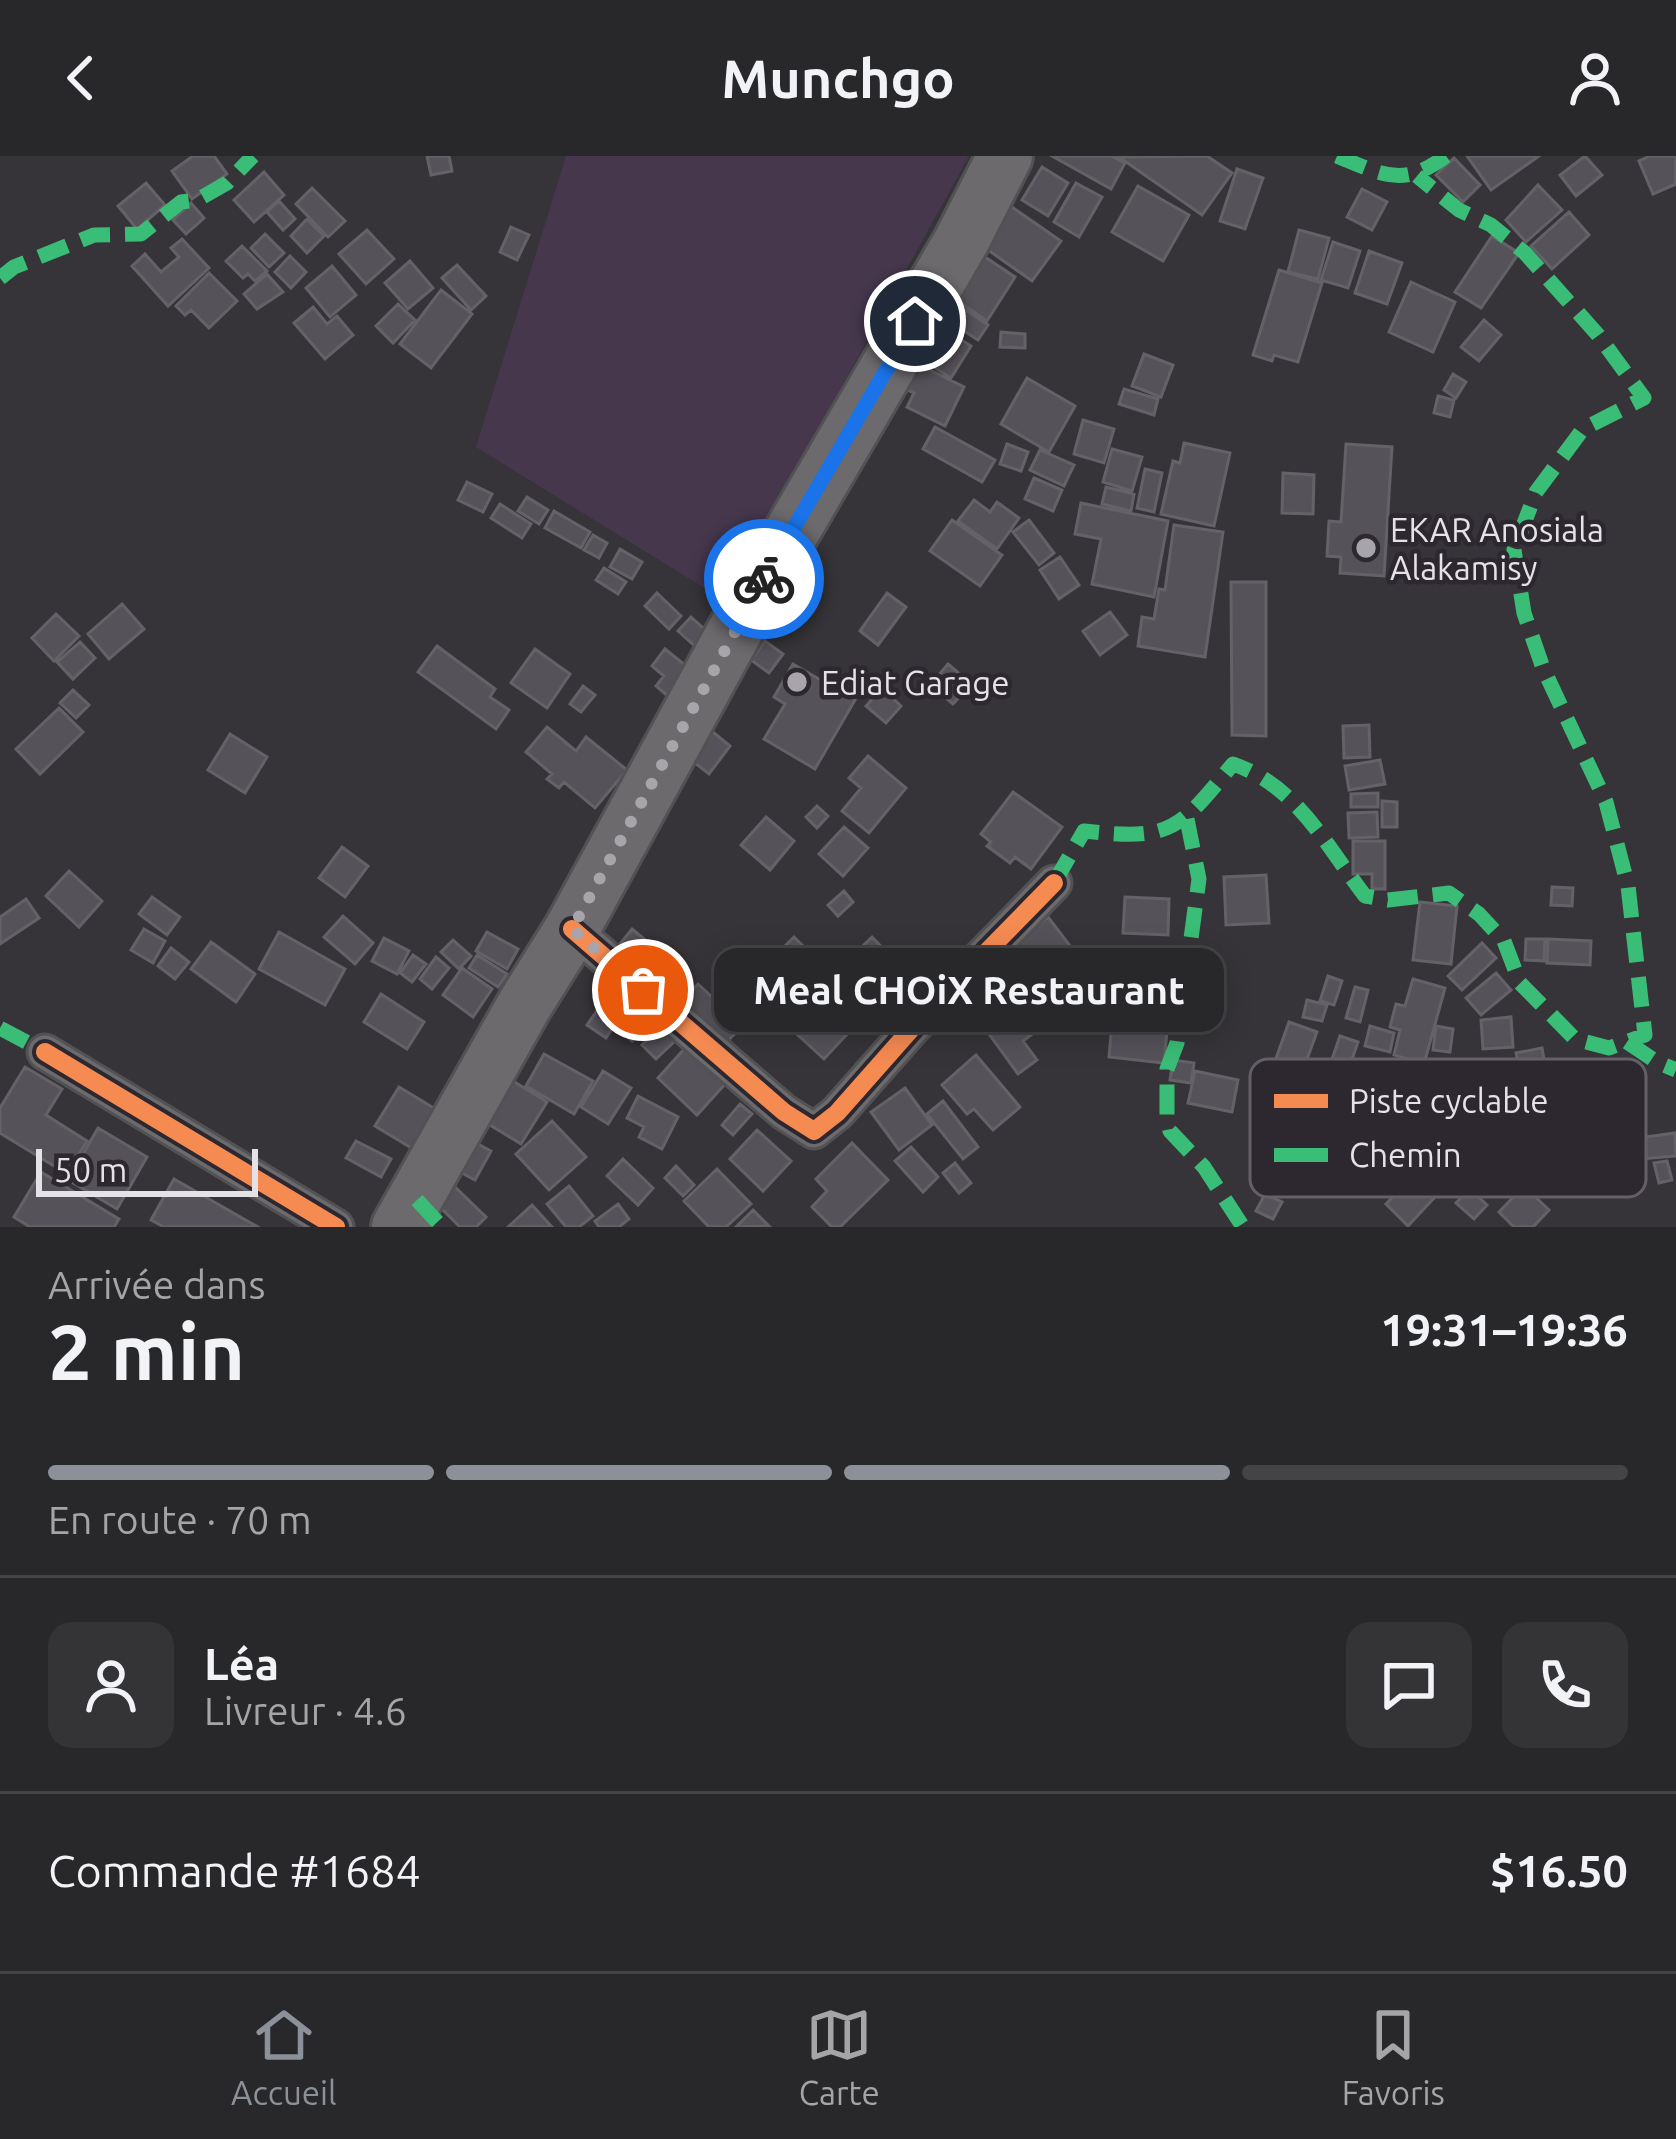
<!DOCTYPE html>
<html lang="fr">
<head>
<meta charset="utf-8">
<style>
	body { margin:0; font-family:Ubuntu,sans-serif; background:#343336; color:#f1f3f6; height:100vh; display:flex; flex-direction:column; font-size:45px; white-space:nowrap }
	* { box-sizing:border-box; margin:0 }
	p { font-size:39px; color:#a5a5a8 }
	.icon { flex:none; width:66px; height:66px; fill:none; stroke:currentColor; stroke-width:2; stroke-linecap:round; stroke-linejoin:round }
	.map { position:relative; height:1071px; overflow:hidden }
	.drawer { display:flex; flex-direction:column; background:#28272a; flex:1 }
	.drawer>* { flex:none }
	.scale { position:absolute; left:36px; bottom:30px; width:222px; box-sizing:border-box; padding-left:12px; border:6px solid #e5e2e7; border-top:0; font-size:33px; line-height:42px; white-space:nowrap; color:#e5e2e7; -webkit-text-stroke:9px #2d2830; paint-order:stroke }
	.pin { position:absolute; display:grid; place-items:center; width:102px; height:102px; color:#fff; margin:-51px; border:6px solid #fff; border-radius:50%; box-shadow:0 3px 12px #0007 }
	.courier { position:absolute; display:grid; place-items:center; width:120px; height:120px; margin:-60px; border:9px solid #1a73e8; border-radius:50%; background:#fff; color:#222; box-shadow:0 3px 15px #0007 }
	.bubble { position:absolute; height:84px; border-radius:24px; background:#28272a; box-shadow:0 6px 30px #0003,0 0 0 3px #444447; font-size:39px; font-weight:600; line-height:84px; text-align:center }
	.summary em { font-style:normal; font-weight:600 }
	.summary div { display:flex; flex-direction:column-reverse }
	.summary { display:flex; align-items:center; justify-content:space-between; height:204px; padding:0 48px }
	h1 { font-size:78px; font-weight:600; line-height:90px }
	.bar { display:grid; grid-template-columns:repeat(4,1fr); gap:18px 12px; align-content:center; height:144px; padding:0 48px }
	.bar i { height:15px; border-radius:9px; background:#444447 }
	.bar .current { background:#8c9099 }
	.bar p { grid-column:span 4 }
	.line { display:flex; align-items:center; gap:30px; padding:0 48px; border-top:3px solid #444447 }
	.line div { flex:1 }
	.round { display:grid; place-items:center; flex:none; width:126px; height:126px; border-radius:24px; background:#343336 }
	header { display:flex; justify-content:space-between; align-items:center; height:156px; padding:0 48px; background:#28272a; font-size:54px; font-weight:600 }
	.tabs { display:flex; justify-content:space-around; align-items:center; height:168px; border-top:3px solid #444447; background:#28272a; font-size:33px; color:#a5a5a8 }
	.tabs a { display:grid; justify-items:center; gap:6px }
	.tabs .current { color:#8c9099 }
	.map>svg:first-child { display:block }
	.garden { fill:#46374d }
	.building { fill:#56525a; stroke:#646266; stroke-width:3 }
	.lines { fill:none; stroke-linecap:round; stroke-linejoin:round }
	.minor-casing { stroke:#525153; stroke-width:39 }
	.primary-casing { stroke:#525153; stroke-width:60 }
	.minor { stroke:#6b6a6c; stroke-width:33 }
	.primary { stroke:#6c6a6d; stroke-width:54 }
	.quiet { stroke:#3abd76; stroke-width:15; stroke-dasharray:30 15; stroke-linecap:butt }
	.cycleway-casing { stroke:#2d2830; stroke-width:26 }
	.cycleway { stroke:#f68b52; stroke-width:18 }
	.done { stroke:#a8a5aa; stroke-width:12; stroke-dasharray:0 21.6 }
	.route { stroke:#1a73e8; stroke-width:15 }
	.poi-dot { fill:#a8a5aa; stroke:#2d2830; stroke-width:4.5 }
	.labels { text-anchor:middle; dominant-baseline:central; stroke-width:9; stroke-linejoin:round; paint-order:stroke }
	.poi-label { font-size:33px; fill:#e5e2e7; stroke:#2d2830; text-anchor:start }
	.key { fill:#2d2830; stroke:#646067; stroke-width:3 }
	.key-label { font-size:33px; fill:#e5e2e7 }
</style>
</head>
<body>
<header><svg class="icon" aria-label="back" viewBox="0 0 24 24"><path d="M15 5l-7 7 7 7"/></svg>Munchgo<svg class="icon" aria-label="person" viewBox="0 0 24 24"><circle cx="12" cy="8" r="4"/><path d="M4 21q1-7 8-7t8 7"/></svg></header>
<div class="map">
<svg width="1676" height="1071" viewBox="0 0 1676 1071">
	<rect width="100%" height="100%" fill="#363438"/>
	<path class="garden" d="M566,0H969L724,444L476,291Z"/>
	<path class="building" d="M193,0H214L227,18L192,43L172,15Z
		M427,0H449L452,15L431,19Z
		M1052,0H1111L1125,7L1111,33Z
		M1207,0L1232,17L1202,59L1119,1Z
		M1467,0H1539L1491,34Z
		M1585,0L1602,19L1576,40L1560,19Z
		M1650,0H1676V28L1653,38L1639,5Z
		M1454,2L1480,29L1463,46L1436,19Z
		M1042,11L1068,27L1048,60L1022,44Z
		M1237,13L1263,22L1245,73L1220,65Z
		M264,16L284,39L254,66L234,44Z
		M146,27L165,49L137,73L118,50Z
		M1076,27L1102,41L1079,81L1054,66Z
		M1538,29L1562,54L1526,86L1506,64Z
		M1138,30L1189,59L1163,105L1112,76Z
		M312,32L345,65L328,81L296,48Z
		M1362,33L1387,46L1372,74L1347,61Z
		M279,45L295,63L283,74L267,56Z
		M191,47L204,62L186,78L173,64Z
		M1009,49L1061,85L1032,125L981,89Z
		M1569,56L1589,79L1552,113L1531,90Z
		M307,63L324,80L307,97L291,80Z
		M511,71L529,79L517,104L500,96Z
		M367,74L394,103L366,128L339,98Z
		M1299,74L1329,82L1318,123L1288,116Z
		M265,78L284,97L269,111L251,92Z
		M1492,80L1519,97L1481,152L1455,136Z
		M182,83L209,112L168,150L132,110L145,98L161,116L179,101L171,92Z
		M1333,86L1360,95L1348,132L1321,124Z
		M242,90L267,115L255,125L248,118L243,122L226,105Z
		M1369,95L1402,107L1387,148L1355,137Z
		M982,99L1015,121L987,165L958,145L966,133L961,130Z
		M290,100L306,116L291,132L275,116Z
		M410,105L433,132L408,153L385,127Z
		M457,109L486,140L471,154L442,122Z
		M332,110L356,139L330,161L306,132Z
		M1279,114L1322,127L1298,206L1274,199L1272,205L1253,199Z
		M209,117L237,145L209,172L191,154L185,159L176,150Z
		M267,118L283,136L257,153L244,138Z
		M1411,126L1455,146L1433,196L1389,176Z
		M441,134L472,158L431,212L400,188Z
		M398,148L415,164L393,187L376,170Z
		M313,151L327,168L337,160L353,179L325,203L294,167Z
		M966,154L988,169L978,184L956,170Z
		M1484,164L1501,179L1479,205L1461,191Z
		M933,166L971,190L951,222L913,198Z
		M1001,176L1025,178V192L1000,191Z
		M1144,198L1173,209L1161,241L1132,230Z
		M914,206L964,231L945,270L907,251L914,237L901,231Z
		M1453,218L1466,226L1456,242L1444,234Z
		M1027,222L1075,250L1049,296L1001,268Z
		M1124,233L1158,243L1154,259L1119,248Z
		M1438,240L1454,244L1450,261L1434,257Z
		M1083,264L1114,273L1104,307L1074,298Z
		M935,271L995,304L982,326L923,293Z
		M1184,287L1230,297L1214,370L1161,358L1173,305L1180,307Z
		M1007,288L1028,296L1021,315L1000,308Z
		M1346,288L1392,291L1384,420L1340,417L1341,401L1327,400L1329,365L1341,366Z
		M1112,293L1142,301L1132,335L1103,326Z
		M1040,294L1074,309L1064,330L1030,314Z
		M1145,313L1162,317L1154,356L1137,352Z
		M1283,317L1314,319L1313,358L1282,357Z
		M1034,322L1062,334L1053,355L1025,343Z
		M467,326L492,338L483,356L458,344Z
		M1106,331L1134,338L1131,355L1102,348Z
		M527,341L548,354L539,368L518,355Z
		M974,344L990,356L997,346L1019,362L997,393L958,365Z
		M1081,347L1168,365L1154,441L1092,428L1101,383L1075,378Z
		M500,348L531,368L522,382L491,362Z
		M554,355L590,376L581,392L545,372Z
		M952,364L1002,399L980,430L930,395Z
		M1029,364L1054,397L1039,409L1013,376Z
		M1174,369L1223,376L1205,501L1138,490L1142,461L1154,463L1159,433L1165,434Z
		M593,379L607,387L599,402L584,394Z
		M620,393L642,406L632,423L610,411Z
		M1060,401L1079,429L1059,443L1040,414Z
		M604,412L626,426L618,438L596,424Z
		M1231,426H1266V580L1232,579Z
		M657,437L681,460L669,473L645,450Z
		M887,437L906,451L878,489L860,475Z
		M122,448L144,473L109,503L88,478Z
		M1110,456L1127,479L1100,499L1083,475Z
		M56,458L79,480L54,505L32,482Z
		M691,461L711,479L698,493L678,475Z
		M765,485L783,498L769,517L751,504Z
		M80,486L95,502L73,523L57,506Z
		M437,490L495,533L490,541L509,554L496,573L418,516Z
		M535,493L570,518L547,552L511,527Z
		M665,493L690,513L669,541L656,530L664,520L652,510Z
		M793,508L855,544L815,613L764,583L785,548L774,541Z
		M948,508L971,528L953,548L930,529Z
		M583,530L595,539L581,556L570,548Z
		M882,532L901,550L886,567L866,550Z
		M73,534L89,549L76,562L60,547Z
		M59,552L83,576L40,618L16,593Z
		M1369,569L1370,601L1344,602L1343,570Z
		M547,571L576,595L586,581L627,614L595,652L564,626L559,632L547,623L552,618L526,596Z
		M708,572L730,590L709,618L686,600Z
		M230,578L267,601L245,637L208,614Z
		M868,600L906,632L869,677L842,655L861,632L849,622Z
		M1380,604L1385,628L1349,634L1345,610Z
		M1013,636L1062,671L1031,713L1015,701L1010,707L987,690L991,686L981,678Z
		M1378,637V651H1351V638Z
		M1382,645L1397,646V671H1382Z
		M817,650L828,660L817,672L806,661Z
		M1377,656L1378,681L1349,682L1348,657Z
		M766,661L794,685L770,714L741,689Z
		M844,671L868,692L843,720L819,698Z
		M1353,685H1385V733H1372V718H1353Z
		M342,691L368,710L345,741L319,722Z
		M69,715L102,745L79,771L46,740Z
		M1266,719L1269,767L1226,769L1224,721Z
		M1552,731L1573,732L1572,750L1551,749Z
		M844,735L853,746L838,760L828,749Z
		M152,741L180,761L167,779L139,758Z
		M1125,741L1169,743L1168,779L1123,777Z
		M26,743L39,762L0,788V761Z
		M1420,746L1457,750L1451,808L1413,804Z
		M343,760L373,787L355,808L324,781Z
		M1048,761L1074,795L1038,822L1012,788Z
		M144,773L165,785L153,807L131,794Z
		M632,773L681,813L660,838L611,799Z
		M279,776L345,813L325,849L259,813Z
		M487,776L518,793L507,813L476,795Z
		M794,781L810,797L793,814L777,798Z
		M872,781L896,806L866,835L842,810Z
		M384,782L409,795L397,818L372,805Z
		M1526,783H1545L1544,805L1525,804Z
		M1548,783L1591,785L1590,809L1547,807Z
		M453,784L471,800L459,813L441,796Z
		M211,786L255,818L236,846L191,813Z
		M1482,787L1496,802L1462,834L1448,820Z
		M171,792L189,806L175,823L158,810Z
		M413,799L426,808L412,826L400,817Z
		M477,799L507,818L498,831L469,812Z
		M436,801L449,812L432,833L420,823Z
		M1010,805L1042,843L1028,855L1014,838L1006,845L988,823Z
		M744,808L774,837L720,893L676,851L698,828L712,841Z
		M462,812L492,833L473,861L443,839Z
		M1496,817L1511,834L1481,859L1466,842Z
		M1328,820L1342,825L1334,849L1320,845Z
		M1413,823L1445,832L1424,908L1394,899L1400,874L1390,871L1396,848L1405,850Z
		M823,825L862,862L824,903L778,861L796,841L802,847Z
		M614,830L632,843L606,882L587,869Z
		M1355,831L1368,834L1360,866L1346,862Z
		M963,835L984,856L965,875L944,855Z
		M381,838L424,866L407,893L364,866Z
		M1015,842L1039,873L1023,885L1037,904L1018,918L981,867Z
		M1307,844L1327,849L1322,865L1303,861Z
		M1104,846L1169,853L1164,907L1109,901L1112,867L1102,866Z
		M639,847L654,861L632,885L617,870Z
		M1511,861L1513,891L1483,893L1481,864Z
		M1289,866L1317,876L1292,944L1265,933Z
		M662,870L676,884L656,903L642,889Z
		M1370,870L1394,877L1390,896L1365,890Z
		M1436,870L1453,873L1450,896L1433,894Z
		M1340,880L1358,886L1349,912L1331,906Z
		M687,890L726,927L697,959L658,922Z
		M1542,892L1546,915L1521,920L1516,897Z
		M544,898L593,925L574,958L526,930Z
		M976,899L1020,951L993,974L974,953L967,958L942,929Z
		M1173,904L1194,907L1191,927L1170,924Z
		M25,911L62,933L46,959L87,985L67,1018L0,977V952Z
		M603,915L631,932L608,968L581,951Z
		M1195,915L1238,924L1232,956L1188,947Z
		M513,925L547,946L521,988L480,963L498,949Z
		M399,931L437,954L413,993L375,970Z
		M905,932L932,969L899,994L871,956Z
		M638,940L678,961L662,993L639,981L644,971L627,962Z
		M943,945L978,991L963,1003L927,958Z
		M740,948L752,958L733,979L722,969Z
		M552,965L586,1001L549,1034L516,998Z
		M98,972L147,1001L117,1053L68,1024Z
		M757,974L791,1005L763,1035L730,1003Z
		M1675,977L1676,1000L1640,1003L1638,982Z
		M465,981L491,995L475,1024L449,1010Z
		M356,985L391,1003L381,1021L346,1002Z
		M852,987L888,1024L840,1071H832L812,1051L827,1035L816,1023Z
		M911,991L938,1021L923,1036L895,1005Z
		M623,1003L653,1032L638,1049L607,1020Z
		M1667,1005L1672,1024L1659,1027L1654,1007Z
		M955,1007L971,1027L959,1037L943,1017Z
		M676,1010L694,1029L683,1040L665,1022Z
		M717,1013L751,1048L726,1071H709L684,1045Z
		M41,1016L119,1063L114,1071H30L14,1061Z
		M1412,1021L1434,1042L1408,1070L1386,1048Z
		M174,1023L258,1071H164L151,1064Z
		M453,1029L486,1061L476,1071H460L435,1046Z
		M569,1030L593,1060L579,1071H566L547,1048Z
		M1524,1030L1549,1054L1533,1071H1514L1499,1056Z
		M1470,1033L1487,1049L1474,1063L1456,1047Z
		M1265,1038L1282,1046L1273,1063L1256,1055Z
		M618,1048L629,1063L619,1071H599L595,1065Z
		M532,1049L552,1071H508Z
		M753,1054L769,1070L736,1071Z"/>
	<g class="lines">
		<defs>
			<path id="minor" d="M572,773L784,956L814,975L837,957L913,871L1054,727
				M45,896L336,1071"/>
			<path id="primary" d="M399,1071L525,848L572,773L748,451L962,84L1005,0"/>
		</defs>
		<use href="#minor" class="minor-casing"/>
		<use href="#primary" class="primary-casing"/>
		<use href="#minor" class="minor"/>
		<use href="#primary" class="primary"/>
		<path class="quiet" d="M1337,0C1383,19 1403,32 1446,0
			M0,122L14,111L94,79L141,78L181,46L197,44L227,27L253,0
			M1187,663L1199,723L1177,887L1167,913V960L1170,975L1204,1011L1243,1071
			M1054,727L1084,675C1173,685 1178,674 1233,608C1297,630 1325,688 1365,740L1388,744L1449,737L1479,758L1504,785L1520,827L1575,883L1609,892L1645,879L1628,730L1606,646L1543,512L1524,457L1514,394L1536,336L1583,273L1644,242L1598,179L1525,97L1491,69L1459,54L1417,20
			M0,872L45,896
			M1627,886L1657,906L1676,914
			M417,1044L442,1071"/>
		<defs>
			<path id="cycleway" d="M572,773L784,956L814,975L837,957L913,871L1054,727
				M45,896L336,1071"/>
		</defs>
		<use href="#cycleway" class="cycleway-casing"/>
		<use href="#cycleway" class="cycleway"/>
	</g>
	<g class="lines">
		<path class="done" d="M643,834L572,773L764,423"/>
		<path class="route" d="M764,423L915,165"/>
	</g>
	<g class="poi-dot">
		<circle cx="1366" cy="392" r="12"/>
		<circle cx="797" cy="526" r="12"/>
	</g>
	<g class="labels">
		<g class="poi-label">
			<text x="1390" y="373">EKAR Anosiala<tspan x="1390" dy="38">Alakamisy</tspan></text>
			<text x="821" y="526">Ediat Garage</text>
		</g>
	</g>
	<rect x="1250" y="903" width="396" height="138" rx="18" class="key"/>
	<rect x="1274" y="938" width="54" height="14" fill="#f68b52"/>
	<rect x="1274" y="992" width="54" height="14" fill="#3abd76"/>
	<g class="key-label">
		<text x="1349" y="957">Piste cyclable</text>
		<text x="1349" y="1011">Chemin</text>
	</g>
</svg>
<div class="scale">50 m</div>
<div class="pin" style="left:643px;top:834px;background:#ea580c"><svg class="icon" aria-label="bag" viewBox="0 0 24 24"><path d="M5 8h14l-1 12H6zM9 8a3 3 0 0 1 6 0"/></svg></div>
<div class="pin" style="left:915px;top:165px;background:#1f2937"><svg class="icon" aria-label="home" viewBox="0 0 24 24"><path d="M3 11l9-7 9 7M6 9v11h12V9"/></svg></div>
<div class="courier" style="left:764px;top:423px"><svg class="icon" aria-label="bike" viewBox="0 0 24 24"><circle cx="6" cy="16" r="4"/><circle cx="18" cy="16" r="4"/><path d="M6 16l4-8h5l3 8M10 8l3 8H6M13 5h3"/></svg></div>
<div class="bubble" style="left:714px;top:792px;width:510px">Meal CHOiX Restaurant</div>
</div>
<section class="drawer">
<div class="summary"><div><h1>2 min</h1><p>Arrivée dans</p></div><em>19:31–19:36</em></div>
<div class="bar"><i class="current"></i><i class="current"></i><i class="current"></i><i></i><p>En route · 70 m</p></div>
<div class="line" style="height:216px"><a class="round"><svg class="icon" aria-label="person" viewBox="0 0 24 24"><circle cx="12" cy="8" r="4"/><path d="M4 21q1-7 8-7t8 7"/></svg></a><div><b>Léa</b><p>Livreur · 4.6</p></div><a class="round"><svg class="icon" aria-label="chat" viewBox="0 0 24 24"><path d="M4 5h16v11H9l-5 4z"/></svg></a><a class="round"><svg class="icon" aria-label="phone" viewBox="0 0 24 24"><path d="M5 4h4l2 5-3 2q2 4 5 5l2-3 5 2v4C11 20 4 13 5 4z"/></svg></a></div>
<div class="line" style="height:156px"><div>Commande #1684</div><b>$16.50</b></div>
</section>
<nav class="tabs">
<a class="current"><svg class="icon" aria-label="home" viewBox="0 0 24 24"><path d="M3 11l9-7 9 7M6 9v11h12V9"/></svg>Accueil</a>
<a><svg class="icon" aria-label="map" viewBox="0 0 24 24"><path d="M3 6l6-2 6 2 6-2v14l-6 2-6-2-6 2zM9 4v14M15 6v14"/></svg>Carte</a>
<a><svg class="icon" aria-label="saved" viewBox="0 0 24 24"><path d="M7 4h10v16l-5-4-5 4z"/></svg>Favoris</a>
</nav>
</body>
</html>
